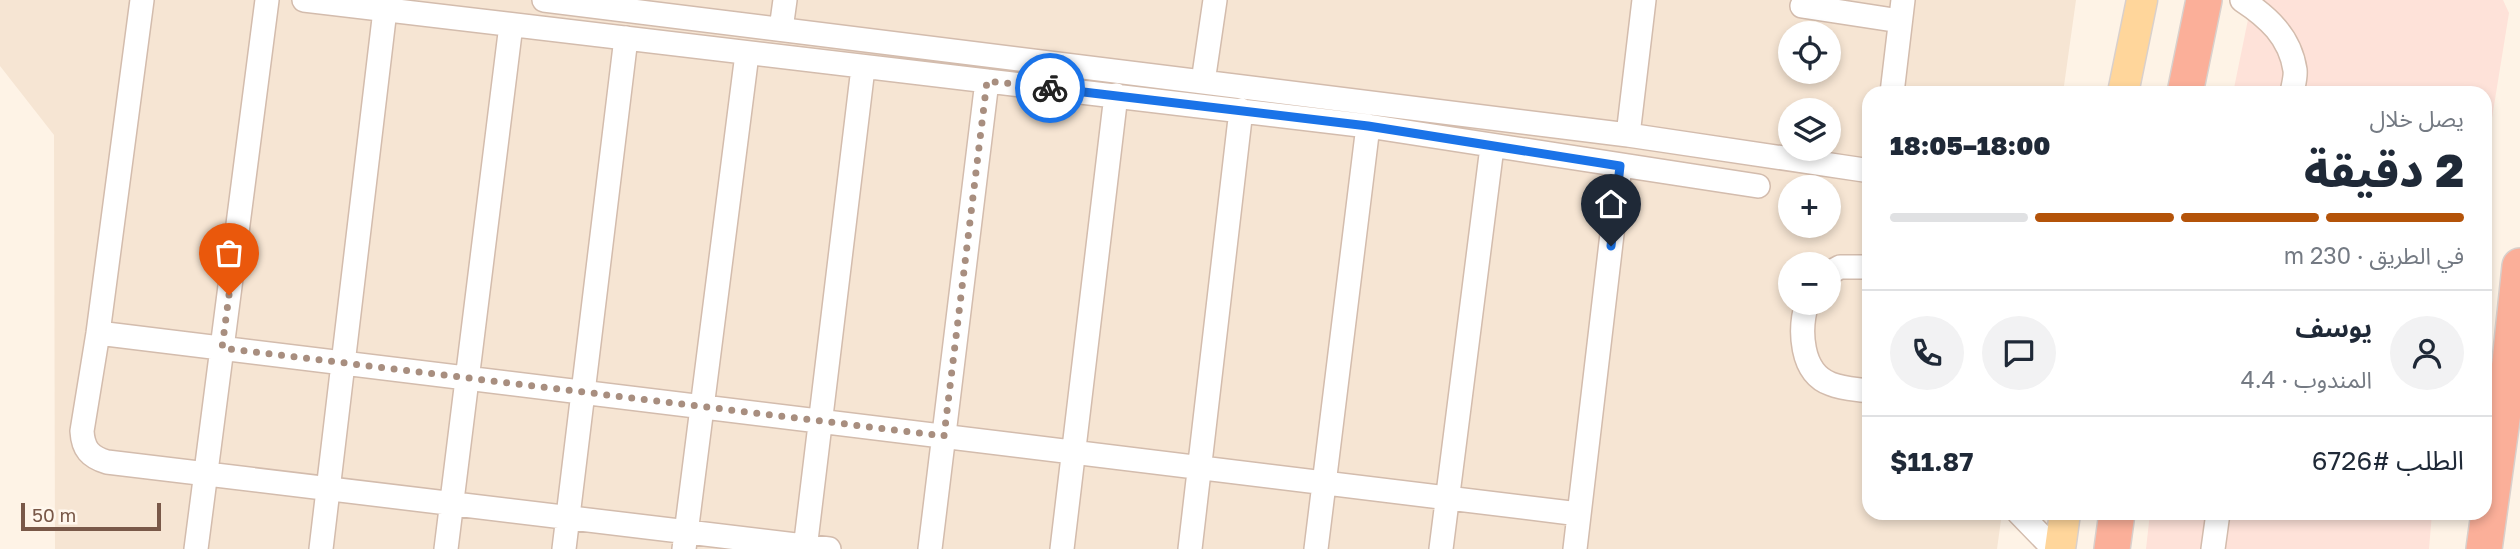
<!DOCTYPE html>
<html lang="ar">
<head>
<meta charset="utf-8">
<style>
	body { margin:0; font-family:"Golos Text","Noto Sans Arabic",sans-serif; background:#f2f2f3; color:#1f2937; direction:rtl; height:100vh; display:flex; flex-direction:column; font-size:26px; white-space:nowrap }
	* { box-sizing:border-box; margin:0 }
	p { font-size:23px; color:#747a83 }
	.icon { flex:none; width:38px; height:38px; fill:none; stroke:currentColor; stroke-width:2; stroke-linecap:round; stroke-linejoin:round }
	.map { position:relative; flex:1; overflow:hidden; direction:ltr }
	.sheet { position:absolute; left:1862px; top:86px; width:630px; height:434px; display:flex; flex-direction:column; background:#fff; border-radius:21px; box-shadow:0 4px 10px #0003; direction:rtl }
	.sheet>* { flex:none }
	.controls { position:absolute; left:1778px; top:21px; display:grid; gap:14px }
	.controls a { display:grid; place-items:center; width:63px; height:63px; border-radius:50%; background:#fff; box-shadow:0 4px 10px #0003; font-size:35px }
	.scale { position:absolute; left:21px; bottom:18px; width:140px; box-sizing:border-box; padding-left:7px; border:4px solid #795848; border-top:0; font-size:19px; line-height:24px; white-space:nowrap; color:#795848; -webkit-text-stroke:5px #fff7ed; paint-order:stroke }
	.pin { position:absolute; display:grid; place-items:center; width:60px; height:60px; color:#fff; margin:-72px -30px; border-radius:50% 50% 50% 0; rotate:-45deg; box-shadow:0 0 7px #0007 }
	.pin .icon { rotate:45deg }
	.courier { position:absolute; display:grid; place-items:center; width:70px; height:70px; margin:-35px; border:5px solid #1a73e8; border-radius:50%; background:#fff; color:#222; box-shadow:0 2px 9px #0007 }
	.headline em { font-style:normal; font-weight:800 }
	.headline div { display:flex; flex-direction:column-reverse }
	.headline { display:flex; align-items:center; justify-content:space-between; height:119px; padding:0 28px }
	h1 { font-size:46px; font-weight:800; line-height:52px }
	.bar { display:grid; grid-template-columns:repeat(4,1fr); gap:10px 7px; align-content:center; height:84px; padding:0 28px }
	.bar i { height:9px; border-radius:5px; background:#e0e1e3 }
	.bar .current { background:#b45309 }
	.bar p { grid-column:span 4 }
	.line { display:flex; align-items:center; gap:18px; padding:0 28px; border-top:2px solid #e0e1e3 }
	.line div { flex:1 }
	.round { display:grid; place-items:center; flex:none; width:74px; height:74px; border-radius:37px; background:#f2f2f3 }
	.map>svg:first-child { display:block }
	.residential { fill:#f6e5d3; fill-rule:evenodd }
	.commercial { fill:#fee2d9 }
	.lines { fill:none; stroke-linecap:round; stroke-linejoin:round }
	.minor-casing { stroke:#d3bcad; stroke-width:26 }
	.major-casing { stroke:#d9d0cc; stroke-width:33 }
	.highway-casing { stroke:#d9d0cc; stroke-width:38 }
	.minor { stroke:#fff; stroke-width:23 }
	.major { stroke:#ffd69b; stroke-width:30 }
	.highway { stroke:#fbaf99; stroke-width:35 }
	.done { stroke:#a88e7f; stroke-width:7; stroke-dasharray:0 12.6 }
	.route { stroke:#1a73e8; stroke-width:9 }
</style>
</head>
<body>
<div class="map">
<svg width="2520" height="549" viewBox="0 0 2520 549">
	<rect width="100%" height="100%" fill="#fef3e6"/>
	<path class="residential" d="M0,0H2076L2063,93H1869V513H2002L1997,549H55L54,135L0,66ZM1790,33H1829V72H1790ZM1790,110H1829V149H1790ZM1790,187H1829V226H1790ZM1790,264H1829V303H1790Z"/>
	<path class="commercial" d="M2252,0H2503L2509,13L2485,161V93H2233Z
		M2150,513H2432L2429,549H2146Z"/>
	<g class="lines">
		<defs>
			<path id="minor" d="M142,0L98,333L82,431C83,449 90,457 107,462L829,549
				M304,0L1368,126L1758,186
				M544,0L1628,135L1864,170L1869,169
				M2242,0C2268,17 2290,37 2295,70C2296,77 2293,86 2292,93
				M1802,6L1900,21
				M781,29L785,0
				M1203,82L1215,0
				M1892,93L1903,0
				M1628,135L1644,0
				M1829,273L1840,267H1869
				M1807,303C1799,329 1800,373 1831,384C1843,389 1857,389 1869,391
				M98,333L1579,514
				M2019,513L2054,549
				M196,549L267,0
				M321,549L385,10
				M446,549L511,25
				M564,549L626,38
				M684,549L747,54
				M805,549L863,68
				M930,549L987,81
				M1062,549L1116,95
				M1190,549L1241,110
				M1316,549L1368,126
				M1441,549L1492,147
				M1575,549L1620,166
				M2213,549L2218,513"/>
			<path id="major" d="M2123,93L2142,0
				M2060,549L2065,513"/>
			<path id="highway" d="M2185,93L2204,0
				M2112,549L2117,513
				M2484,549L2510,362L2520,266"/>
		</defs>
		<use href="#minor" class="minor-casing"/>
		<use href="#major" class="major-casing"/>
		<use href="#highway" class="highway-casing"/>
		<use href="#minor" class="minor"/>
		<use href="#major" class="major"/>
		<use href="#highway" class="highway"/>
	</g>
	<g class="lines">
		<path class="done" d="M229,295L222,348L944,436L987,81L1050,88"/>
		<path class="route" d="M1050,88L1368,126L1620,166L1611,246"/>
	</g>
</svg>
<div class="controls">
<a><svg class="icon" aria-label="locate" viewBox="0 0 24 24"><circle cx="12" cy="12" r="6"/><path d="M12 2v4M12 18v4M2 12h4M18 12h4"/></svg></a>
<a><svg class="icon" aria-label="layers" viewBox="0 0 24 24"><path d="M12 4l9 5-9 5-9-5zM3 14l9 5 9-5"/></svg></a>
<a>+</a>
<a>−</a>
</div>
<div class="scale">50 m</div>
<div class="pin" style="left:229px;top:295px;background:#ea580c"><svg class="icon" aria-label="bag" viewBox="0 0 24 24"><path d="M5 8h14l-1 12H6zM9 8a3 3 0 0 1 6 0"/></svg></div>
<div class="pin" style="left:1611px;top:246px;background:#1f2937"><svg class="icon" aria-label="home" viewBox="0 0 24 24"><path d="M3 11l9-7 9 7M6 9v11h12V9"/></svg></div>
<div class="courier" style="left:1050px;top:88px"><svg class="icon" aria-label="bike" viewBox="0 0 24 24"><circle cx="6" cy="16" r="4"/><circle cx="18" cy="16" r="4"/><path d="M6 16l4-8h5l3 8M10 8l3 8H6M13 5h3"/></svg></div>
<section class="sheet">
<div class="headline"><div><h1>2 دقيقة</h1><p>يصل خلال</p></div><em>18:00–18:05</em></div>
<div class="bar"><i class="current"></i><i class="current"></i><i class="current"></i><i></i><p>في الطريق · 230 m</p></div>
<div class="line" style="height:126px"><a class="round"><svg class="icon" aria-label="person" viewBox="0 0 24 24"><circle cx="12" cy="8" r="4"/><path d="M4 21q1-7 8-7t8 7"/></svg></a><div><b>يوسف</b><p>المندوب · 4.4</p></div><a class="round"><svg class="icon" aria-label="chat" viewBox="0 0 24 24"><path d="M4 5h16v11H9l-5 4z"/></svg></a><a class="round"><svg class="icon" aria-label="phone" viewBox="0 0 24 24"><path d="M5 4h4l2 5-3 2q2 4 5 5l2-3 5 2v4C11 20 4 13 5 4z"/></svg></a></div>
<div class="line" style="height:91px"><div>الطلب #6726</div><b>$11.87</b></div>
</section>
</div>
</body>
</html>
